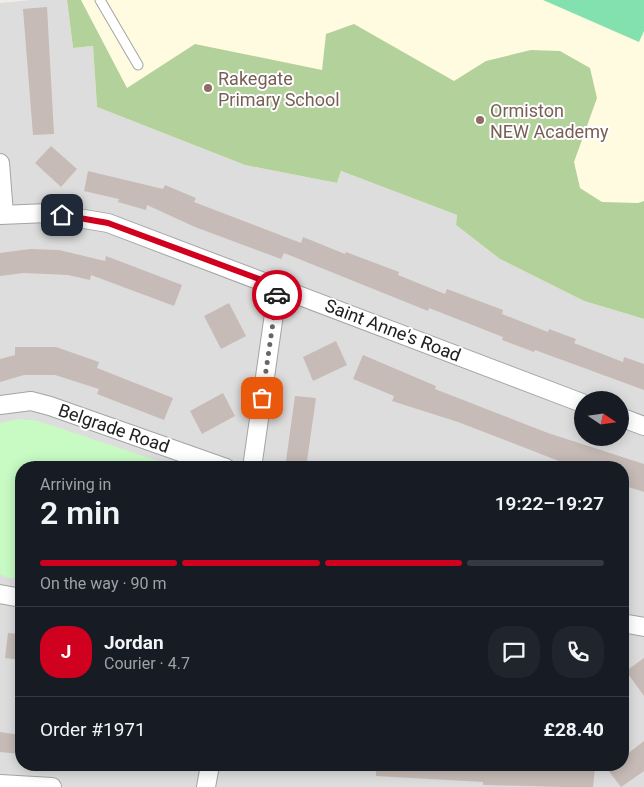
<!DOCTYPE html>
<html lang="en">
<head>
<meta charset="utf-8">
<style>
	body { margin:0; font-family:Roboto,sans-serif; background:#20242c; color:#f1f3f6; height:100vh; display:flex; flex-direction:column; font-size:19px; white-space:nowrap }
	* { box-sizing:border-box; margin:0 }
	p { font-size:16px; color:#9ea1a6 }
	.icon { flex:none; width:28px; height:28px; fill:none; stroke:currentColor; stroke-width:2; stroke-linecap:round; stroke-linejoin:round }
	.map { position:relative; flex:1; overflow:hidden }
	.sheet { position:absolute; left:15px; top:461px; width:614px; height:310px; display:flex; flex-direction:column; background:#171b24; border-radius:20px; box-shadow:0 2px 12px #0003 }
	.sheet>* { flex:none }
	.needle { width:32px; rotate:103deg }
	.tools { position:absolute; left:574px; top:391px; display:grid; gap:10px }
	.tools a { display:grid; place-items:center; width:55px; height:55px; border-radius:50%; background:#171b24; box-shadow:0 2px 12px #0003; font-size:25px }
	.pin { position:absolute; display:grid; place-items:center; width:42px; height:42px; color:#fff; margin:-21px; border-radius:10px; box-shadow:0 2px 8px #0006 }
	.courier { position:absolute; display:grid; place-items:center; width:50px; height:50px; margin:-25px; border:4px solid #d0001f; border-radius:50%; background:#fff; color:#222; box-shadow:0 1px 6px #0007 }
	.head em { font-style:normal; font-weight:600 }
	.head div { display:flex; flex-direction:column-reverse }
	.head { display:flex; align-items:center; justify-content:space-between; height:85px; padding:0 25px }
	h1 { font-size:32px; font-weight:600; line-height:38px }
	.bar { display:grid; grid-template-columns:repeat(4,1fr); gap:8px 5px; align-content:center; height:60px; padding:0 25px }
	.bar i { height:6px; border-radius:4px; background:#363941 }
	.bar .active { background:#d0001f }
	.bar p { grid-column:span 4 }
	.line { display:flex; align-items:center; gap:12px; padding:0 25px; border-top:1px solid #363941 }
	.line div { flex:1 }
	.round { display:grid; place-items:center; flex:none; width:52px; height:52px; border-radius:20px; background:#20242c }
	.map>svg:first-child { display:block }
	.residential { fill:#dedddd; fill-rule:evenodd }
	.education { fill:#fffbe1 }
	.forest { fill:#b3d19b }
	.park { fill:#c8fbc4 }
	.pitch { fill:#83e1af }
	.building { fill:#c6bbb6 }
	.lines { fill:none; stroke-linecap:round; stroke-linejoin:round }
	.service-casing { stroke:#a4a4a4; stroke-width:11 }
	.minor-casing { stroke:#a4a4a4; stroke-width:20 }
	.service { stroke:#fff; stroke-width:9 }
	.minor { stroke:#fff; stroke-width:18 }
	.done { stroke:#696766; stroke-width:5; stroke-dasharray:0 9 }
	.route { stroke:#d0001f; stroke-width:6 }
	.education-dot { fill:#8d6e63; stroke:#fff; stroke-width:2 }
	.labels { text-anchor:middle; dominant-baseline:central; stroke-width:4; stroke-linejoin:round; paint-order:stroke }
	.education-label { font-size:18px; fill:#785e54; stroke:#fff; text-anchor:start }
	.street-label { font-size:18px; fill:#202020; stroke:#fff }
</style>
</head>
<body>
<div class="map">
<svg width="644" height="787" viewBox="0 0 644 787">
	<rect width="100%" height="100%" fill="#f1ece7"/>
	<path class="residential" d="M31,0H67L73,47L93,46L310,177L337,183L341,170L457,215V225L584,301L644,319V787H0V3ZM582,400H620V438H582ZM21,468H622V765H21Z"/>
	<path class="education" d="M67,0H644V319L584,301L500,259L456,225L457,215L341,171L337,183L245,165L97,107L93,46L73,48Z"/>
	<path class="forest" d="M67,0H81L127,88L195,44L322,70L326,34L354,24L454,81L486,61L531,50L560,51L590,68L597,98L574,162L580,188L602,202L638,203L644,201V319L584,301L500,259L456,225L457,215L341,171L337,183L245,165L97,107L93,46L73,48Z"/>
	<path class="park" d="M19,419L38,421L176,467L21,468V578H8L0,574V423Z"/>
	<path class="pitch" d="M543,0H644V31L639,42Z"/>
	<path class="building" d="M47,7L54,134L33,135L23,9Z
		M51,146L77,169L61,187L35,163Z
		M88,171L163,189L165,185L196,198L194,202L301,243L303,237L345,254L346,252L399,272L398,275L445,294L447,289L503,310L502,314L548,332L549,329L576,339L574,343L623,362L624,357L644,364V390L535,350L534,352L502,340L503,337L429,308L428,311L284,253L281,259L195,227L147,205L146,210L118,202L119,199L84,191Z
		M30,249L59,250L105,261L106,256L182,285L174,306L91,275L90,280L68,275L23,273L0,276V253Z
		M229,303L246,336L221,349L204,316Z
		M336,341L347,365L313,381L303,357Z
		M15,347H56L99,362L97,368L173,398L164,420L97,394L99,389L55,375H24L0,382V359L15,355Z
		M363,355L436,386L435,389L548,433L644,464V492L622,485V468H577L458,422L392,401L394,396L353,379Z
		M223,393L235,416L202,434L190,411Z
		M295,396L316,398L306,468H285Z
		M8,633L21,634V660L5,658Z
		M644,658V696L626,671Z
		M0,732L21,735V754L0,752Z
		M644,741V771L621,787L604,765H622V758Z
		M376,765H567L595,767L593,787H565L483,785V782L376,776Z"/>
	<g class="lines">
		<defs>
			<path id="service" d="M100,0L138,65"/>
			<path id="minor" d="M0,163L4,214
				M0,215L48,213L108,223L582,403
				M0,405L31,401L50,406L226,468
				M620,417L644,426
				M252,468L278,286
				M0,594L21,598
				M622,623L644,627
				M0,784L52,787
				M206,787L210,765"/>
		</defs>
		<use href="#service" class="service-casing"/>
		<use href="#minor" class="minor-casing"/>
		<use href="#service" class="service"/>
		<use href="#minor" class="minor"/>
	</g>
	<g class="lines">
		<path class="done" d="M262,398L277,295"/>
		<path class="route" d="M62,215L108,223L278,286L277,295"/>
	</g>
	<g class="education-dot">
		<circle cx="208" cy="88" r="5"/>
		<circle cx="480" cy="120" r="5"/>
	</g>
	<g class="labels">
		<g class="education-label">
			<text x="218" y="78">Rakegate<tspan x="218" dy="21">Primary School</tspan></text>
			<text x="490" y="110">Ormiston<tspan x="490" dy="21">NEW Academy</tspan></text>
		</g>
		<g class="street-label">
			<text transform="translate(393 330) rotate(21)">Saint Anne's Road</text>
			<text transform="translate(114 428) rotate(19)">Belgrade Road</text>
		</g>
	</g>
</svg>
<div class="tools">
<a><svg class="needle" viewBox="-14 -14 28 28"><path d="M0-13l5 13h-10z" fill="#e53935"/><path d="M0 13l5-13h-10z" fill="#9ea1a6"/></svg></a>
</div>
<div class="pin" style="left:262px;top:398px;background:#ea580c"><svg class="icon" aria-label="bag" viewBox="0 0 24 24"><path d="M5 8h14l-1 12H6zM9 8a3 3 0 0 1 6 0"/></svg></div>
<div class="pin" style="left:62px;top:215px;background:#1f2937"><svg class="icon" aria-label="home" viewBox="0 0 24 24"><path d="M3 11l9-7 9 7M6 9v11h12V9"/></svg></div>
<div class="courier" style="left:277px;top:295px"><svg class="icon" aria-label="car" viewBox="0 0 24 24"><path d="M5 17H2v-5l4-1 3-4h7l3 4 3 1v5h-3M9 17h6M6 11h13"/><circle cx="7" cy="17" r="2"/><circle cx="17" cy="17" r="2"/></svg></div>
<section class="sheet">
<div class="head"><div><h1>2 min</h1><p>Arriving in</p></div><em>19:22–19:27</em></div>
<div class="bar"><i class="active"></i><i class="active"></i><i class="active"></i><i></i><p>On the way · 90 m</p></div>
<div class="line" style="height:90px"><b class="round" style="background:#d0001f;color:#fff">J</b><div><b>Jordan</b><p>Courier · 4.7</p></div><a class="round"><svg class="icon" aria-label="chat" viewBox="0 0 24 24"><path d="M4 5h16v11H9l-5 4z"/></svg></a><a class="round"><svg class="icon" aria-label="phone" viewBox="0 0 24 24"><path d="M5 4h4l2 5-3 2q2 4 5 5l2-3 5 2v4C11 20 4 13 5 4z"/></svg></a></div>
<div class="line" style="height:65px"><div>Order #1971</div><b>£28.40</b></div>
</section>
</div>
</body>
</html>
